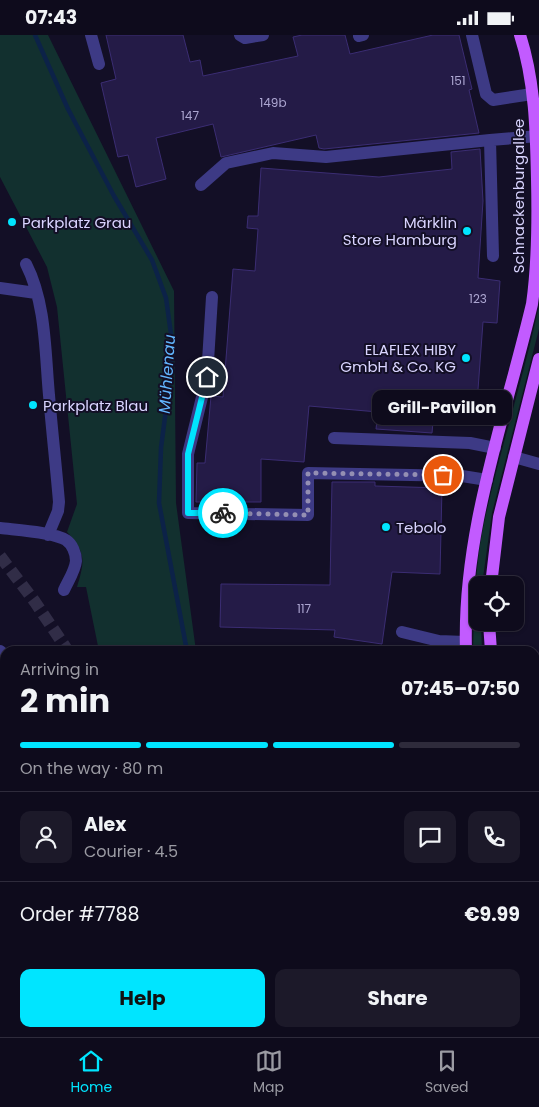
<!DOCTYPE html>
<html lang="en">
<head>
<meta charset="utf-8">
<style>
	body { margin:0; font-family:Poppins,sans-serif; background:#1c1929; color:#f1f3f6; height:100vh; display:flex; flex-direction:column; font-size:19px; white-space:nowrap }
	* { box-sizing:border-box; margin:0 }
	p { font-size:16px; color:#9b9ba3 }
	.icon { flex:none; width:28px; height:28px; fill:none; stroke:currentColor; stroke-width:2; stroke-linecap:round; stroke-linejoin:round }
	.map { position:relative; flex:1; overflow:hidden }
	.sheet { position:absolute; left:0px; top:611px; width:540px; height:391px; display:flex; flex-direction:column; background:#0e0b1c; border-radius:15px 15px 0 0; box-shadow:0 1px 4px #0004,0 0 0 1px #2e2b3b }
	.sheet>* { flex:none }
	.buttons { position:absolute; left:469px; top:541px; display:grid; gap:10px }
	.buttons a { display:grid; place-items:center; width:55px; height:55px; border-radius:10px; background:#0e0b1c; box-shadow:0 1px 4px #0004,0 0 0 1px #2e2b3b; font-size:25px }
	.pin { position:absolute; display:grid; place-items:center; width:42px; height:42px; color:#fff; margin:-21px; border:2px solid #fff; border-radius:50%; box-shadow:0 1px 5px #0007 }
	.courier { position:absolute; display:grid; place-items:center; width:50px; height:50px; margin:-25px; border:4px solid #00e5ff; border-radius:50%; background:#fff; color:#222; box-shadow:0 1px 6px #0007 }
	.bubble { position:absolute; height:35px; border-radius:10px; background:#0e0b1c; box-shadow:0 1px 4px #0004,0 0 0 1px #2e2b3b; font-size:16px; font-weight:700; line-height:35px; text-align:center }
	.overview em { font-style:normal; font-weight:700 }
	.overview div { display:flex; flex-direction:column-reverse }
	.overview { display:flex; align-items:center; justify-content:space-between; height:85px; padding:0 20px }
	h1 { font-size:32px; font-weight:700; line-height:38px }
	.bar { display:grid; grid-template-columns:repeat(4,1fr); gap:8px 5px; align-content:center; height:60px; padding:0 20px }
	.bar i { height:6px; border-radius:4px; background:#2e2b3b }
	.bar .on { background:#00e5ff }
	.bar p { grid-column:span 4 }
	.line { display:flex; align-items:center; gap:12px; padding:0 20px; border-top:1px solid #2e2b3b }
	.line div { flex:1 }
	.round { display:grid; place-items:center; flex:none; width:52px; height:52px; border-radius:10px; background:#1c1929 }
	.button { display:flex; gap:10px; margin-top:auto; padding:10px 20px }
	.button a { flex:1; height:58px; border-radius:10px; background:#00e5ff; color:#111; font-size:20px; font-weight:700; line-height:58px; text-align:center }
	.button a+a { background:#1c1929; color:#f1f3f6 }
	.status { display:flex; justify-content:space-between; align-items:center; height:35px; padding:0 25px; background:#0e0b1c; direction:ltr }
	.status svg { height:14px; fill:currentColor }
	.dock { display:flex; justify-content:space-around; align-items:center; height:70px; border-top:1px solid #2e2b3b; background:#0e0b1c; font-size:14px; color:#9b9ba3 }
	.dock a { display:grid; justify-items:center; gap:2px }
	.dock .on { color:#00e5ff }
	.map>svg:first-child { display:block }
	.green { fill:#12302f }
	.lines { fill:none; stroke-linecap:round; stroke-linejoin:round }
	.stream { stroke:#0c2248; stroke-width:4.5 }
	.building { fill:#241b47; stroke:#3b2d73 }
	.minor-tunnel { stroke:#312d47; stroke-width:12; stroke-dasharray:12 6; stroke-linecap:butt }
	.minor { stroke:#3d3a85; stroke-width:12 }
	.major { stroke:#c25bff; stroke-width:12 }
	.done { stroke:#948fb3; stroke-width:5; stroke-dasharray:0 9 }
	.route { stroke:#00e5ff; stroke-width:6 }
	.poi-dot { fill:#00e5ff; stroke:#130f26; stroke-width:2 }
	.labels { text-anchor:middle; dominant-baseline:central; stroke-width:4; stroke-linejoin:round; paint-order:stroke }
	.number-label { font-size:12px; fill:#aca6d1 }
	.street-label { font-size:15px; fill:#d9d4ff; stroke:#130f26 }
	.poi-label { font-size:15px; fill:#d9d4ff; stroke:#130f26; text-anchor:start }
	.water-label { font-size:16px; font-style:italic; fill:#62b6ff; stroke:#130f26 }
</style>
</head>
<body>
<div class="status"><b>07:43</b><svg viewBox="0 0 49 12"><path d="M0 12V9h3v3zM5 12V6h3v6zM10 12V3h3v9zM15 12V0h3v12zM26 1h20v11H26zM47 4h2v5h-2z"/></svg></div>
<div class="map">
<svg width="539" height="1002" viewBox="0 0 539 1002">
	<rect width="100%" height="100%" fill="#130f26"/>
	<path class="green" d="M0,0H48L174,256L176,468L196,616H99L86,552H77C85,526 86,517 67,497L77,469L57,272L47,232L0,142Z
		M539,271V294L492,478L482,550H478V588H481L482,616H473C474,574 475,530 484,488C500,415 523,344 539,271Z
		M535,926L539,936V1002H498V998H535Z"/>
	<g class="lines">
		<path class="stream" d="M35,0L68,74L114,161L152,225L166,263L171,299V336L161,413L159,468L187,616"/>
	</g>
	<path class="building" d="M106,0H183L190,27L200,25L203,41L298,21L293,2L302,0H345L350,19L433,0H459L472,54L469,55L479,98L324,114L319,113L316,100L221,122L213,89L156,103L166,144L136,152L128,120L118,122L101,48L116,44Z
		M480,114L483,166L478,243L500,246L497,288L483,287L477,368L435,365L432,398L376,394L378,377L309,371L304,427L261,424V467H196L197,428H205L211,361L223,362L233,234L255,236L258,194L247,193L248,181H258L261,133L379,142L452,134L451,117Z
		M332,447H375V451L442,453L440,539L392,537L382,609L334,602L335,595L220,592L221,549L330,550Z"/>
	<g class="lines">
		<path class="minor-tunnel" d="M0,521L35,567L68,616
			M266,998L267,1002"/>
		<path class="minor" d="M91,0L99,29
			M240,0L245,3L263,0
			M472,0L486,59L493,65L532,59
			M359,1L363,0
			M490,105L493,221
			M201,150L226,128L273,118L326,122L490,105L539,101
			M26,229C46,268 45,317 49,360C52,396 56,431 59,467L58,476L48,500
			M0,253L36,258
			M212,262L207,342L188,419V478L308,480V438L462,441L487,445
			M334,403L470,408L495,413
			M514,422L539,429
			M0,493C16,495 53,497 66,505C72,509 76,518 76,526C75,536 68,546 64,555
			M402,597L439,606L465,607
			M0,616L5,620
			M535,719L539,718
			M0,792L5,787
			M0,952L5,953
			M311,998L341,1002"/>
		<path class="major" d="M491,550L499,482L539,324
			M489,588L491,616
			M466,616C462,498 505,383 532,269C538,227 538,186 537,144C536,96 535,46 520,0
			M535,844L539,856
			M535,909L539,918"/>
	</g>
	<g class="lines">
		<path class="done" d="M223,478L308,480V438L443,440"/>
		<path class="route" d="M207,342L188,419V478H223"/>
	</g>
	<g class="poi-dot">
		<circle cx="12" cy="187" r="5"/>
		<circle cx="467" cy="196" r="5"/>
		<circle cx="466" cy="323" r="5"/>
		<circle cx="33" cy="370" r="5"/>
		<circle cx="386" cy="492" r="5"/>
	</g>
	<g class="labels">
		<g class="number-label">
			<text x="458" y="45">151</text>
			<text x="273" y="67">149b</text>
			<text x="190" y="80">147</text>
			<text x="478" y="263">123</text>
			<text x="304" y="573">117</text>
		</g>
		<g class="street-label">
			<text transform="translate(518 161) rotate(-90)">Schnackenburgallee</text>
		</g>
		<g class="poi-label">
			<text x="22" y="187">Parkplatz Grau</text>
			<text x="457" y="187" text-anchor="end">Märklin<tspan x="457" dy="17">Store Hamburg</tspan></text>
			<text x="456" y="314" text-anchor="end">ELAFLEX HIBY<tspan x="456" dy="17">GmbH &amp; Co. KG</tspan></text>
			<text x="43" y="370">Parkplatz Blau</text>
			<text x="396" y="492">Tebolo</text>
		</g>
		<g class="water-label">
			<text transform="translate(167 339) rotate(-86)">Mühlenau</text>
		</g>
	</g>
</svg>
<div class="buttons">
<a><svg class="icon" aria-label="locate" viewBox="0 0 24 24"><circle cx="12" cy="12" r="6"/><path d="M12 2v4M12 18v4M2 12h4M18 12h4"/></svg></a>
</div>
<div class="pin" style="left:443px;top:440px;background:#ea580c"><svg class="icon" aria-label="bag" viewBox="0 0 24 24"><path d="M5 8h14l-1 12H6zM9 8a3 3 0 0 1 6 0"/></svg></div>
<div class="pin" style="left:207px;top:342px;background:#1f2937"><svg class="icon" aria-label="home" viewBox="0 0 24 24"><path d="M3 11l9-7 9 7M6 9v11h12V9"/></svg></div>
<div class="courier" style="left:223px;top:478px"><svg class="icon" aria-label="bike" viewBox="0 0 24 24"><circle cx="6" cy="16" r="4"/><circle cx="18" cy="16" r="4"/><path d="M6 16l4-8h5l3 8M10 8l3 8H6M13 5h3"/></svg></div>
<div class="bubble" style="left:372px;top:355px;width:140px">Grill-Pavillon</div>
<section class="sheet">
<div class="overview"><div><h1>2 min</h1><p>Arriving in</p></div><em>07:45–07:50</em></div>
<div class="bar"><i class="on"></i><i class="on"></i><i class="on"></i><i></i><p>On the way · 80 m</p></div>
<div class="line" style="height:90px"><a class="round"><svg class="icon" aria-label="person" viewBox="0 0 24 24"><circle cx="12" cy="8" r="4"/><path d="M4 21q1-7 8-7t8 7"/></svg></a><div><b>Alex</b><p>Courier · 4.5</p></div><a class="round"><svg class="icon" aria-label="chat" viewBox="0 0 24 24"><path d="M4 5h16v11H9l-5 4z"/></svg></a><a class="round"><svg class="icon" aria-label="phone" viewBox="0 0 24 24"><path d="M5 4h4l2 5-3 2q2 4 5 5l2-3 5 2v4C11 20 4 13 5 4z"/></svg></a></div>
<div class="line" style="height:65px"><div>Order #7788</div><b>€9.99</b></div>
<div class="button"><a>Help</a><a>Share</a></div>
</section>
</div>
<nav class="dock">
<a class="on"><svg class="icon" aria-label="home" viewBox="0 0 24 24"><path d="M3 11l9-7 9 7M6 9v11h12V9"/></svg>Home</a>
<a><svg class="icon" aria-label="map" viewBox="0 0 24 24"><path d="M3 6l6-2 6 2 6-2v14l-6 2-6-2-6 2zM9 4v14M15 6v14"/></svg>Map</a>
<a><svg class="icon" aria-label="saved" viewBox="0 0 24 24"><path d="M7 4h10v16l-5-4-5 4z"/></svg>Saved</a>
</nav>
</body>
</html>
